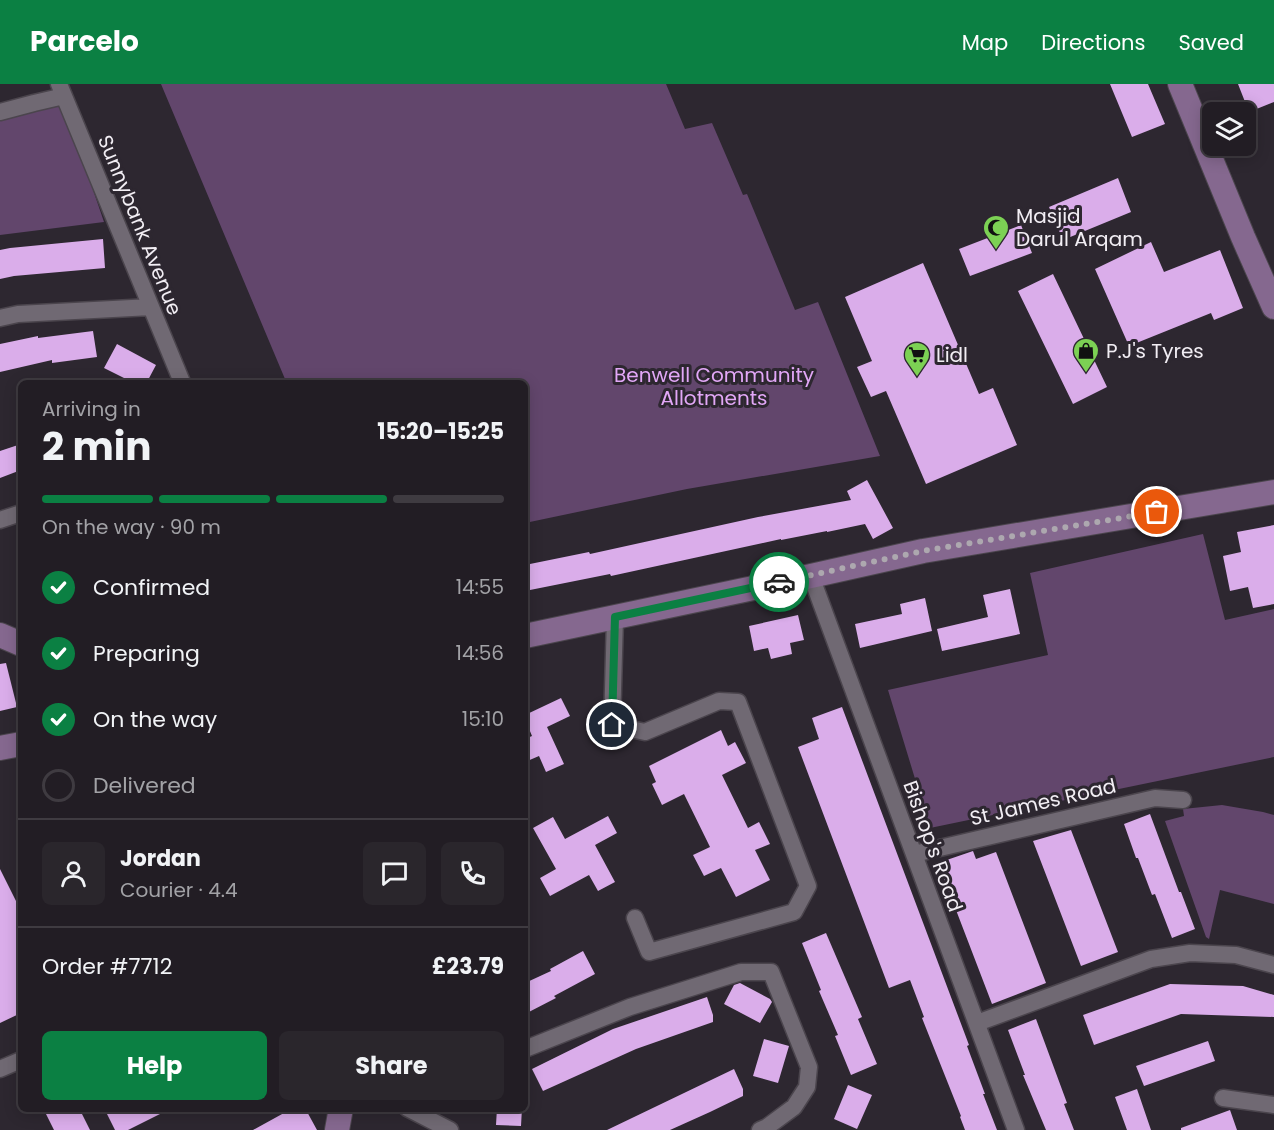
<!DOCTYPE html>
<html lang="en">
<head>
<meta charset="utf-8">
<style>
	body { margin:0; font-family:Poppins,sans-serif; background:#2a262c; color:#f1f3f6; height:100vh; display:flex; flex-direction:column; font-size:22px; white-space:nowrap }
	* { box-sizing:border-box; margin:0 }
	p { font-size:20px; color:#a2a2a6 }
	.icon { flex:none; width:33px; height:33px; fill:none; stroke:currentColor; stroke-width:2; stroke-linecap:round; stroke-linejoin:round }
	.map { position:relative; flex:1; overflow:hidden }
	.panel { position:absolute; left:18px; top:296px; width:510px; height:732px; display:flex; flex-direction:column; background:#221d24; border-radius:9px; box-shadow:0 3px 15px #0003,0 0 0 2px #3f3b41 }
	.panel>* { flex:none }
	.fabs { position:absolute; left:1202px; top:18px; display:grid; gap:12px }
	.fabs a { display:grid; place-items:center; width:54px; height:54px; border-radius:9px; background:#221d24; box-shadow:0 3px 15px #0003,0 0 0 2px #3f3b41; font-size:30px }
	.pin { position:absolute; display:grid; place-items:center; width:51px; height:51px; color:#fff; margin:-26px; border:3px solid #fff; border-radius:50%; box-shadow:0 2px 6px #0007 }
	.courier { position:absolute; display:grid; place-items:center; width:60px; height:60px; margin:-30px; border:4px solid #0b8043; border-radius:50%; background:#fff; color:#222; box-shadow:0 2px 8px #0007 }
	.headline em { font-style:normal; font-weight:700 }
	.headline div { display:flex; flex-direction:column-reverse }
	.headline { display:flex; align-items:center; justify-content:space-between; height:102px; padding:0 24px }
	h1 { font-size:39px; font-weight:700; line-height:45px }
	.bar { display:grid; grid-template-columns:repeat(4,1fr); gap:9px 6px; align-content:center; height:72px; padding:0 24px }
	.bar i { height:8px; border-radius:4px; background:#3f3b41 }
	.bar .selected { background:#0b8043 }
	.bar p { grid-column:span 4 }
	.line { display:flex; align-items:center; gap:15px; padding:0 24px; border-top:2px solid #3f3b41 }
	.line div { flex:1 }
	.round { display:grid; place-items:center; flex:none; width:63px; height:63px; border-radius:9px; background:#2a262c }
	ol { padding:0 24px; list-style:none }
	li { display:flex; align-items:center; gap:18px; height:66px }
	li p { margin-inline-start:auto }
	li .icon { padding:6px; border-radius:50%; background:#0b8043; color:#fff; stroke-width:4 }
	li:last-child { color:#a2a2a6 }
	li i { width:33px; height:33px; border:3px solid #3f3b41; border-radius:50% }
	.action { display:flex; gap:12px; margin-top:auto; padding:12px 24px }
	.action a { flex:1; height:69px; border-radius:9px; background:#0b8043; color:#fff; font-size:24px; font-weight:700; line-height:69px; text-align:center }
	.action a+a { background:#2a262c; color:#f1f3f6 }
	header { display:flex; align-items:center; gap:36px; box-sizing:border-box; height:84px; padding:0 30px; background:#0b8043; color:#fff }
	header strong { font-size:28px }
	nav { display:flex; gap:33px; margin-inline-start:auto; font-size:21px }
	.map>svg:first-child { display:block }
	.green { fill:#62466c }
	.building { fill:#daadea }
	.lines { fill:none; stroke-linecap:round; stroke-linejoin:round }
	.street-casing { stroke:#4b454d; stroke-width:19 }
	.secondary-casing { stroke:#4b454d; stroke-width:26 }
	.street { stroke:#706973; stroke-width:16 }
	.secondary { stroke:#85688f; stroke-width:24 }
	.done { stroke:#ada8af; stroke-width:6; stroke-dasharray:0 10.8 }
	.route { stroke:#0b8043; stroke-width:8 }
	.labels { text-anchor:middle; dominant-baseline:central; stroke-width:6; stroke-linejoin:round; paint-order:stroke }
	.poi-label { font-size:20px; fill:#f2eef4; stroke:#2d2730; text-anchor:start }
	.street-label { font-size:20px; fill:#f2eef4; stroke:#2d2730 }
	.park-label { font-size:20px; fill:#e2a7f7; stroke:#2d2730 }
</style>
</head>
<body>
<header>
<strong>Parcelo</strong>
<nav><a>Map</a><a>Directions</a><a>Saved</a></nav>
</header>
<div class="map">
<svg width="1274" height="1046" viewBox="0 0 1274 1046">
	<rect width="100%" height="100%" fill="#2d2730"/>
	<path class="green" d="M161,0H666L685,45L712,39L743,111L747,110L795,226L818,218L880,372L687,405L525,439V298H284L285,295Z
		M63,17L104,138L0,151V34Z
		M1203,450L1225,536L1274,525V673L930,744L888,606L1048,571L1030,489Z
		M1222,721L1263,728L1274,731V820L1220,806L1209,855L1206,853L1165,737L1184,732L1183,725Z"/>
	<path class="building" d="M1110,0H1148L1165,40L1132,53Z
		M1238,0H1274V18L1249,28Z
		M1118,94L1131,128L1063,156L1049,123Z
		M1021,141L1032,169L970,192L959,165Z
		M103,155L105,184L14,192L0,195V166L10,164Z
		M1151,158L1164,188L1220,166L1243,224L1214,236L1211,229L1129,262L1095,185Z
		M923,179L979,310L993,304L1017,361L926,400L886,307L871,313L857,283L872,277L845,213Z
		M1053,190L1107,303L1073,320L1018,207Z
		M93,247L97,273L52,279V276L0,288V260L38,252V254Z
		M117,260L156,281L147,298H132L104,284Z
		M21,360V386L0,394V367Z
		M867,396L893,444L873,455L865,440L827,448V447L781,456V455L611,492L610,490L525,507V481L589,468L590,470L758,433L851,416L847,407Z
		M1274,441V520L1253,524L1248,503L1230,507L1223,472L1241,468L1237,448Z
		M1010,505L1020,550L942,567L937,545L988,533L983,511Z
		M925,514L932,547L860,564L855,540L902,530L900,520Z
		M798,531L804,556L790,559L792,570L771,575L768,564L754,567L749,542Z
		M6,579L17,623L0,627V580Z
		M561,614L570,632L547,643L564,680L546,688L539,672L525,678V655L532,652L525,635V631Z
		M842,623L969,961L967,962L985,1010H983L997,1046H965L960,1033L961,1032L922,934L924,933L910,896L889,904L798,663L819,655L812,634Z
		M721,646L728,662L735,658L746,679L722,691L748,744L759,738L770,760L755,766L770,796L736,813L721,784L704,792L693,771L710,763L684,710L662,721L652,700L656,698L649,682Z
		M1150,730L1179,808H1181L1195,845L1172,854L1155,810L1152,811L1138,774H1136L1124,740Z
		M608,732L617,749L595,761L615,798L598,807L589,791L550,812L540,794L556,785L533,744L553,733L565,755Z
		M1071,746L1118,868L1081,882L1033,757Z
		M973,767L976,775L996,768L1046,899L992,920L938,779Z
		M0,785L21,827V929L0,939Z
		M826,849L862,933L858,935L877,980L851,991L835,952L838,951L819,907L821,906L802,859Z
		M583,867L595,890L554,912L556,914L525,930V899L551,887L550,885Z
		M740,899L770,915L772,918L760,939L724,920L734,901Z
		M1170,900L1243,902L1274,911V933L1181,930L1094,961L1083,931Z
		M707,913L713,931V938L636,965L543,1007L532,985L613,945Z
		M1036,935L1067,1019L1064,1020L1074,1046H1046L1023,991H1025L1008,946Z
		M764,955L789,962L778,999L753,992Z
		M1208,957L1215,977L1144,1002L1136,982Z
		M734,985L743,1005V1012L710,1028L670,1046H607Z
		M848,1001L872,1011L857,1045L834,1035Z
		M1137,1005L1151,1046H1127L1115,1013Z
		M43,1024H79L90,1046H54Z
		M104,1024H172L128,1046H115Z
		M293,1024H305L317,1046H253Z
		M497,1024H522L521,1042L496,1041Z
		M1230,1026L1237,1046H1181V1044Z"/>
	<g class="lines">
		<defs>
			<path id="street" d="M59,0L182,298
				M0,28L34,19L64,12
				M0,234L18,230L151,223
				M0,436L21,429
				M811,492L1016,1046
				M615,533L612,641L645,648L719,617L738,618L808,802L794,828L649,868L635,834
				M914,770L1155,714L1183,716
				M977,939L1151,875L1190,869L1236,871L1274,881
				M525,965L630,923L741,888H771L809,983L807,1003L794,1023L767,1043L760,1046
				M0,985L21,976
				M1223,1014L1274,1021
				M407,1024L450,1046"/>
			<path id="secondary" d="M1180,0L1243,153L1274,223
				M0,551L21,560
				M525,552L811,492L923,467L1274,408
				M0,664L21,660
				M337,1046L341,1024"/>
		</defs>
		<use href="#street" class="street-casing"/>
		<use href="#secondary" class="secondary-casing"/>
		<use href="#street" class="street"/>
		<use href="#secondary" class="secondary"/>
	</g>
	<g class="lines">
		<path class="done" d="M779,498L923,467L1157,428"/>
		<path class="route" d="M612,641L615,533L779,498"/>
	</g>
	<defs>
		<symbol id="mosque-pin" viewBox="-11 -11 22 30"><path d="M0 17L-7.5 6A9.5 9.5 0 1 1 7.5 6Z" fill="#7cd154" stroke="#2d2730"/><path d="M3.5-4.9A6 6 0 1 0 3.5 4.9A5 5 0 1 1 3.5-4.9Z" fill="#111"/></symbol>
		<symbol id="shop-pin" viewBox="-11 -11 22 30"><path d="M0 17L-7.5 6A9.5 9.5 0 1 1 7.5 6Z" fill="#7cd154" stroke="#2d2730"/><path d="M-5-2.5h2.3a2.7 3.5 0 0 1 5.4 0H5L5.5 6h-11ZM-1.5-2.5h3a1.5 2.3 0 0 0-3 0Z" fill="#111"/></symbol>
		<symbol id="supermarket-pin" viewBox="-11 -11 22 30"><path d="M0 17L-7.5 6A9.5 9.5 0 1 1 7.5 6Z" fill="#7cd154" stroke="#2d2730"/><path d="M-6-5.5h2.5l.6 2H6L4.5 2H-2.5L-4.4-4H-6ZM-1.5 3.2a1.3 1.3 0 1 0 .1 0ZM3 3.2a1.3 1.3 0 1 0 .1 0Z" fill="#111"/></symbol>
	</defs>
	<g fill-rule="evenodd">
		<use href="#mosque-pin" x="981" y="129" width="30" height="40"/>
		<use href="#shop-pin" x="1071" y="252" width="30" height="40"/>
		<use href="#supermarket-pin" x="902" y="256" width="30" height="40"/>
	</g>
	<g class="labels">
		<g class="poi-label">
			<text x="1016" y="132">Masjid<tspan x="1016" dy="23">Darul Arqam</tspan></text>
			<text x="1106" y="267">P.J's Tyres</text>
			<text x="936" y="271">Lidl</text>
		</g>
		<g class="street-label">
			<text transform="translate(140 141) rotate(68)">Sunnybank Avenue</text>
			<text transform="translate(1043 718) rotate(-13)">St James Road</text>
			<text transform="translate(933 762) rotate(70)">Bishop's Road</text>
		</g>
		<g class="park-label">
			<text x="714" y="291">Benwell Community<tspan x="714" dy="23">Allotments</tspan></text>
		</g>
	</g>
</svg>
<div class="fabs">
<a><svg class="icon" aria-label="layers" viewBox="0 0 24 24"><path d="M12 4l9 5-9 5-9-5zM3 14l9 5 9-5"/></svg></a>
</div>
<div class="pin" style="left:1157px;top:428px;background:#ea580c"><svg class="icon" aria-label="bag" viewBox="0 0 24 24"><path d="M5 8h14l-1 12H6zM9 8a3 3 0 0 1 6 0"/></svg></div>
<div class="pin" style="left:612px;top:641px;background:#1f2937"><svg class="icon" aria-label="home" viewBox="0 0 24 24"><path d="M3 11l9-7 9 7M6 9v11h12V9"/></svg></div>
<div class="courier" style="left:779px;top:498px"><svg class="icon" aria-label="car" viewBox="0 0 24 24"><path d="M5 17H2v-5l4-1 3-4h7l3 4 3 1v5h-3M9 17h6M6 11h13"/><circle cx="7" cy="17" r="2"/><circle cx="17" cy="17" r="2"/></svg></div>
<section class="panel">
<div class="headline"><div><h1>2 min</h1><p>Arriving in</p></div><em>15:20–15:25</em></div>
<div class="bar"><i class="selected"></i><i class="selected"></i><i class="selected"></i><i></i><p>On the way · 90 m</p></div>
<ol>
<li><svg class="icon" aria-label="check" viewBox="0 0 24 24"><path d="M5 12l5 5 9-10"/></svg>Confirmed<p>14:55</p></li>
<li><svg class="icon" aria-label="check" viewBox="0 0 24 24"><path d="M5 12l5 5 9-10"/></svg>Preparing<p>14:56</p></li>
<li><svg class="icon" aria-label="check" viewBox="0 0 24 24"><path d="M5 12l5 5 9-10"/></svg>On the way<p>15:10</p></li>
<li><i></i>Delivered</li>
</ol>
<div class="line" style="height:108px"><a class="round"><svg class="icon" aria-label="person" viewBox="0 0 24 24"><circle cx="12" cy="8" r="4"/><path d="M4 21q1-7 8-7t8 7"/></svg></a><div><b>Jordan</b><p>Courier · 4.4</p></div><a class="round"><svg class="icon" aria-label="chat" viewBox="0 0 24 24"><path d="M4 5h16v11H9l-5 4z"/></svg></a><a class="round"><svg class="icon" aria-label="phone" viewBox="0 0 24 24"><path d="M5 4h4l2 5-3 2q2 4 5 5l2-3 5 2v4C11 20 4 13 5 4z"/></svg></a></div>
<div class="line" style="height:78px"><div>Order #7712</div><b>£23.79</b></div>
<div class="action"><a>Help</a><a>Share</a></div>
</section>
</div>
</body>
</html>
